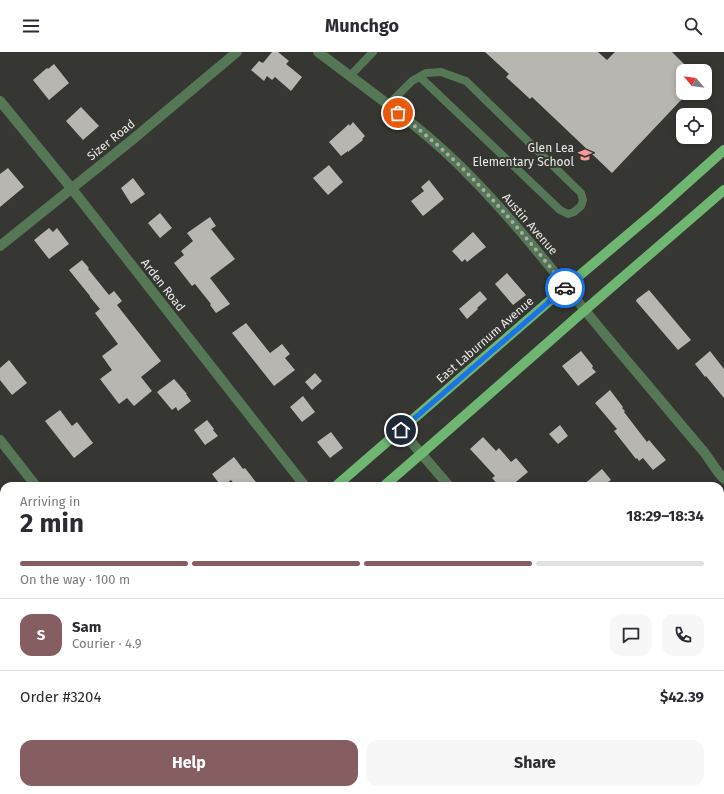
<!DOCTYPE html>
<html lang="en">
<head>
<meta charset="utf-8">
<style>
	body { margin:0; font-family:"Fira Sans",sans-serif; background:#f7f7f7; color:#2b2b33; height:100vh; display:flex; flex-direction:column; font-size:15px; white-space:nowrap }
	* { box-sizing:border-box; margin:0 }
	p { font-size:13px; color:#7c7c81 }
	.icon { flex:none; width:22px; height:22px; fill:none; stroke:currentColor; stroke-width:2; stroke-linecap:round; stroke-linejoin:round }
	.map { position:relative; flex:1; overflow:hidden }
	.side { position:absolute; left:0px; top:430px; width:724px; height:312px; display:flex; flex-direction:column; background:#fff; border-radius:12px 12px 0 0; box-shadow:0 2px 6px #0003 }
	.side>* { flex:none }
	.needle { width:26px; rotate:299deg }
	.tools { position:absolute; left:676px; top:12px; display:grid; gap:8px }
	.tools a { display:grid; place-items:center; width:36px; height:36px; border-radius:8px; background:#fff; box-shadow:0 2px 6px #0003; font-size:20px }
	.pin { position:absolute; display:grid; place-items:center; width:34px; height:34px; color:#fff; margin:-17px; border:2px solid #fff; border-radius:50%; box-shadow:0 1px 4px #0007 }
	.courier { position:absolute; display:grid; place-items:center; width:40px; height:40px; margin:-20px; border:3px solid #1a73e8; border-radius:50%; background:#fff; color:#222; box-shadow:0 1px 5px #0007 }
	.overview em { font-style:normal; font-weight:700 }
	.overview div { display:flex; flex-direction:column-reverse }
	.overview { display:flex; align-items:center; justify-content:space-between; height:68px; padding:0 20px }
	h1 { font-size:26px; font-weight:700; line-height:30px }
	.bar { display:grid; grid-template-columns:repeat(4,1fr); gap:6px 4px; align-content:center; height:48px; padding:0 20px }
	.bar i { height:5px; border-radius:3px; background:#e1e1e2 }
	.bar .current { background:#865d61 }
	.bar p { grid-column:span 4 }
	.line { display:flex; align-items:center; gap:10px; padding:0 20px; border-top:1px solid #e1e1e2 }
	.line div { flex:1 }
	.round { display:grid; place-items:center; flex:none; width:42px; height:42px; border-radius:12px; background:#f7f7f7 }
	.button { display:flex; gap:8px; margin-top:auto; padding:8px 20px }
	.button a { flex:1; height:46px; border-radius:12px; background:#865d61; color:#fff; font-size:16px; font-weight:700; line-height:46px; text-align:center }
	.button a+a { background:#f7f7f7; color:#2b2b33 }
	header { display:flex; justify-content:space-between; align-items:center; height:52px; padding:0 20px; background:#fff; font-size:18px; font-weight:700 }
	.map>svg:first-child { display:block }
	.building { fill:#b7b6b1 }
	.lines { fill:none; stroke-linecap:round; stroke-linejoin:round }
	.lane { stroke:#567756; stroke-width:8 }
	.street { stroke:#567756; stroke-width:10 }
	.primary { stroke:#6fb672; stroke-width:10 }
	.done { stroke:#aaaba7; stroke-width:4; stroke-dasharray:0 7.2 }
	.route { stroke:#1a73e8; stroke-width:5 }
	.labels { text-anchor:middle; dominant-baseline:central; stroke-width:4; stroke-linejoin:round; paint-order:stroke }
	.street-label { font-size:12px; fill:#e8e9e6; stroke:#363733 }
	.poi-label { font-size:12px; fill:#e8e9e6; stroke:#363733; text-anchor:end }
</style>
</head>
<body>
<header><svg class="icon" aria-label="menu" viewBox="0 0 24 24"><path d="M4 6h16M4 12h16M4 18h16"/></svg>Munchgo<svg class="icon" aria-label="search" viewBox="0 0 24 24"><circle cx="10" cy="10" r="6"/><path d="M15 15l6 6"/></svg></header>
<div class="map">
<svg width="724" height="742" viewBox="0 0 724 742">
	<rect width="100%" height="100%" fill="#363733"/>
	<path class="building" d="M272,0H278L289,9L286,12L302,25L291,39L275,25L272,28L267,24L264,29L251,18L259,9L263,11Z
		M485,0H598L607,8L615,0H672L691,19H683V46L612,121L532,45L530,47L506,25L509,22Z
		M54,12L69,31L49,48L33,28L47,16L48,17Z
		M81,55L99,74L83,88L66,69Z
		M353,70L365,84L362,87L363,88L348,100V99L341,104L329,90L349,72L350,74Z
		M329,113L343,130L328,143L313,126Z
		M8,116L24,135L0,155V122Z
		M133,126L145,142L131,152L121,136Z
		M429,128L444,147L423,164L411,149L424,139L421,135Z
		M160,161L172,176L160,186L148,171Z
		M210,165L216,174L211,177L235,207L210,226L230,252L216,261L210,253L211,252L195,232L192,234L174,211L184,203L181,199L193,189L187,181Z
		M49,176L53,180L57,176L69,192L49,207L34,188Z
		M473,180L486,195L467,210L465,207L462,210L452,199Z
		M82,208L89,216L88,217L109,243L114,239L122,249L117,253L161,309L141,325L152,339L134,354L127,346L119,352L100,327L112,318L102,304L118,292L95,261L100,257L90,245V244L69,218Z
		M507,221L526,243L513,253L495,232Z
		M649,238L691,288L678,298L636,249L637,247Z
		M480,239L487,247L477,256L478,257L467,267L459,257Z
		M246,271L270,301L282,292L290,302L285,306L295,318L274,334L232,281Z
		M581,299L593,314L592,316L596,320L578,334L562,314Z
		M710,299L724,317V346L706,324L705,325L695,312Z
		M9,308L27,331L12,343L0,328V316Z
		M315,321L322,329L312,338L305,330Z
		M174,327L187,342H186L191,349L178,359L176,355L172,358L157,340Z
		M610,338L623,355L622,356L625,359L624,360L647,390L649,388L666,408L653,418L643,406L639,409L637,406L636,407L614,379L617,377L595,351Z
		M303,344L315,360L302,370L290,355Z
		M60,358L72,374L77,370L93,391L74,406L45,369Z
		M207,368L214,377L213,378L218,384L205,393L194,378Z
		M560,373L568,384L558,392L549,382Z
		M331,380L343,396L330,406L317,390Z
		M483,385L496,399L499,396L511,410L516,406L528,420L511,434H499L492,426L495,424L470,397Z
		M234,405L243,417L245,416L259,434H236L231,428L223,434H221L212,422Z
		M602,417L611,428L602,434H582Z"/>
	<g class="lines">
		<path class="lane" d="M350,24L373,0
			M388,53L412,29L426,21L441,20L466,29L581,141L583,148L581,154L574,160L568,162L560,158L420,25"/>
		<path class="street" d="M318,0C371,40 426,78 472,126C512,167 548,212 584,257C612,292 642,326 671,361C682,374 693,387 704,400C711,409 716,419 724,427
			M0,49L72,137L305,434
			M0,194L132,88L237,0
			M401,378L449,434
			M0,388L36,434
			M167,738L170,742
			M439,738L442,742
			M704,738L707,742"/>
		<path class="primary" d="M336,434L554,245L657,158L724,98
			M384,434L422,401L585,258L724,138
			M0,703L4,700
			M0,739L4,736"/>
	</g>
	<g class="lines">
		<path class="done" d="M398,61C424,81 450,103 473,127C506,161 537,198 566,235L565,236"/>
		<path class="route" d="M401,378L565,236"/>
	</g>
	<defs>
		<symbol id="school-bare" viewBox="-9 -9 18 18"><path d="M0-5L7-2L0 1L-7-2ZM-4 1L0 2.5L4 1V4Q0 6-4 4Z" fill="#f59b9a" stroke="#363733" stroke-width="2.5" paint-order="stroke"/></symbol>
	</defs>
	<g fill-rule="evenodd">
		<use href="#school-bare" x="575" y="93" width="20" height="20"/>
	</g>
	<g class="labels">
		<g class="street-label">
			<text transform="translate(111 88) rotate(-39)">Sizer Road</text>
			<text transform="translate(530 172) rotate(49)">Austin Avenue</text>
			<text transform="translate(163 233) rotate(52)">Arden Road</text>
			<text transform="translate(485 288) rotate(-41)">East Laburnum Avenue</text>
		</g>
		<g class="poi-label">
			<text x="574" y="96">Glen Lea<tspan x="574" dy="14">Elementary School</tspan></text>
		</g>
	</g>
</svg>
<div class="tools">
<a><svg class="needle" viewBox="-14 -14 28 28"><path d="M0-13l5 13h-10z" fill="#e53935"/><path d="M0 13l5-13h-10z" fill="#7c7c81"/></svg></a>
<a><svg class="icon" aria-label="locate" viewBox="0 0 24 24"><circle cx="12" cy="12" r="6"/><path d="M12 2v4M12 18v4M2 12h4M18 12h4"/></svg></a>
</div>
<div class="pin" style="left:398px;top:61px;background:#ea580c"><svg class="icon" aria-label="bag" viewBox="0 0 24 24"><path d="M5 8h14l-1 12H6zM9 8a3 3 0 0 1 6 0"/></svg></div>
<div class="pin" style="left:401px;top:378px;background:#1f2937"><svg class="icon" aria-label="home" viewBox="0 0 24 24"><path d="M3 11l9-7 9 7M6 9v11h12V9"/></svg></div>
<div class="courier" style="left:565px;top:236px"><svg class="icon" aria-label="car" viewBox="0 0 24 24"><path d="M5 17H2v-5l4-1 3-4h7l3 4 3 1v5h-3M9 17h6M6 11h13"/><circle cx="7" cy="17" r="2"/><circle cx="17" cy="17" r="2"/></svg></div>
<section class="side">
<div class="overview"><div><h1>2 min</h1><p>Arriving in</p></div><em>18:29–18:34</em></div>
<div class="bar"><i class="current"></i><i class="current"></i><i class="current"></i><i></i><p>On the way · 100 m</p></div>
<div class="line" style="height:72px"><b class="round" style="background:#865d61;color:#fff">S</b><div><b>Sam</b><p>Courier · 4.9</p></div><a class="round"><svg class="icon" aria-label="chat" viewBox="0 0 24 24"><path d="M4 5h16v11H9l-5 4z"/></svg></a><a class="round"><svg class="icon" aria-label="phone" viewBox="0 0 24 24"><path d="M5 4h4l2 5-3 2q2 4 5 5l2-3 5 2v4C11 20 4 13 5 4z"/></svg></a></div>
<div class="line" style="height:52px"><div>Order #3204</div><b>$42.39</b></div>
<div class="button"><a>Help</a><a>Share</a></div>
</section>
</div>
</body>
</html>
